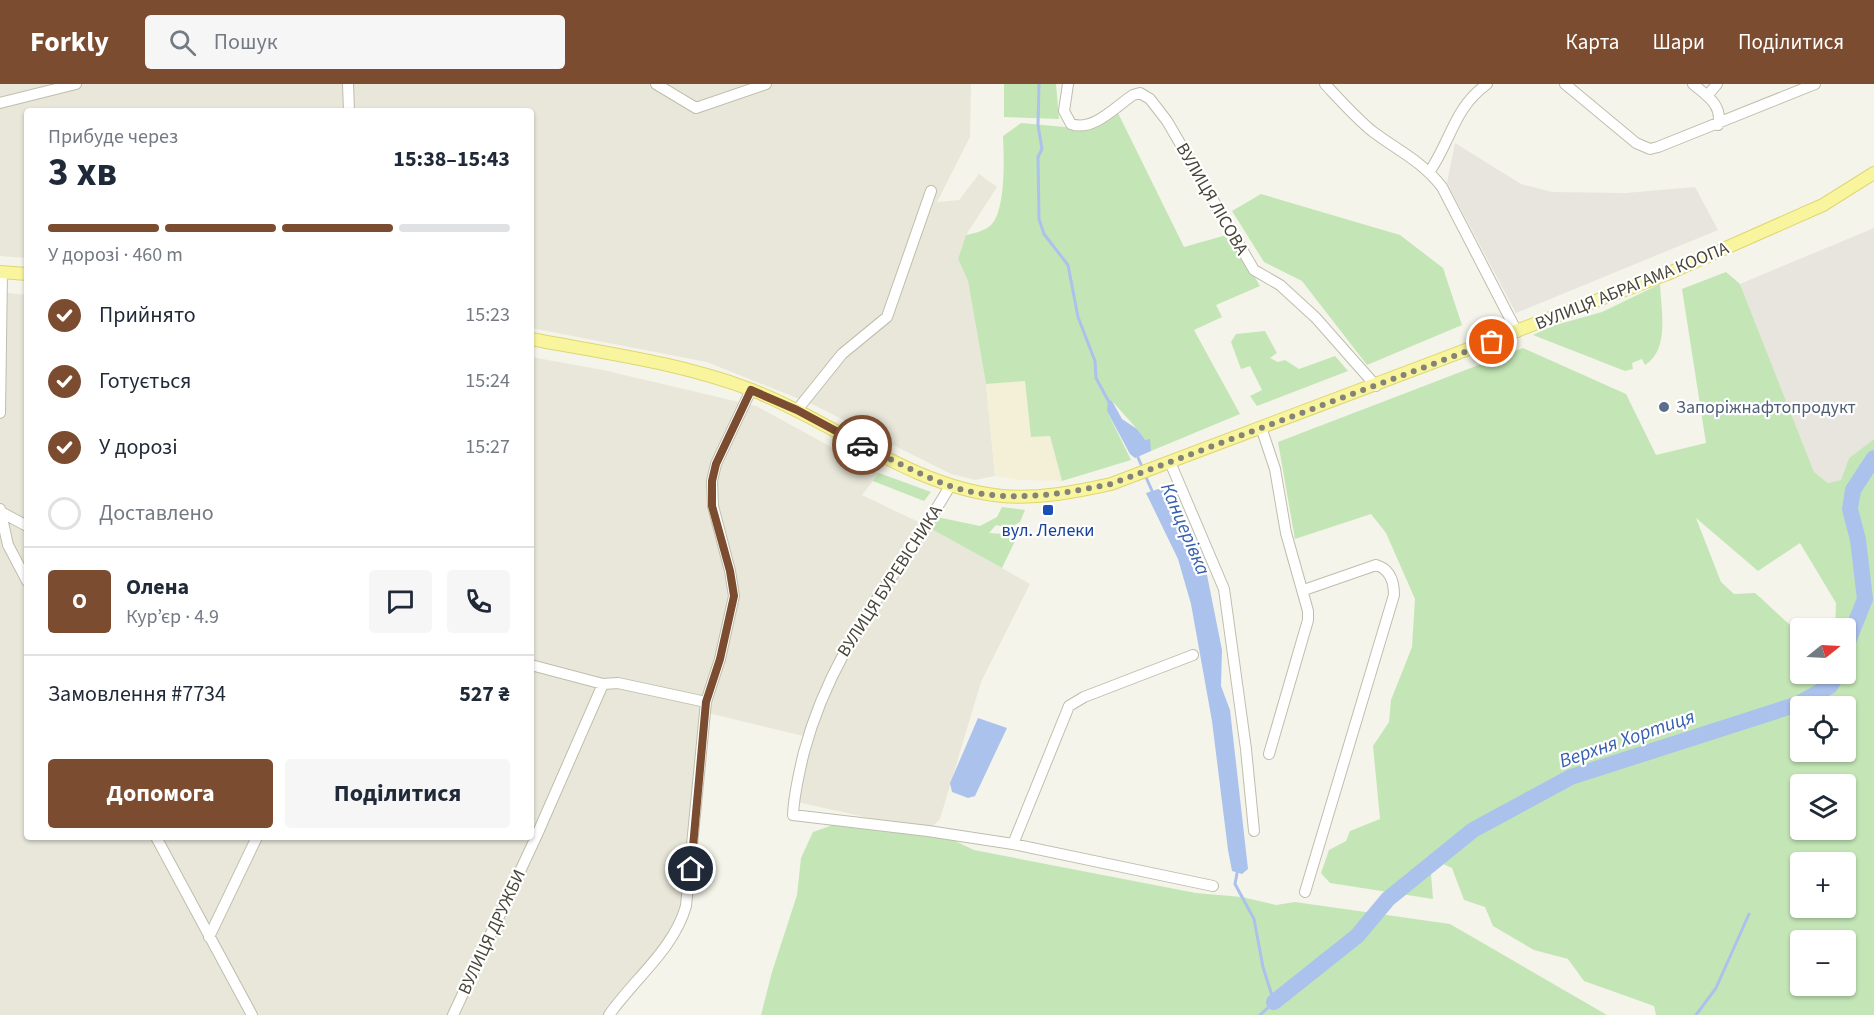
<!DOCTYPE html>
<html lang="uk">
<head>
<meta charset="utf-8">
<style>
	body { margin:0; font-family:"Source Sans 3",sans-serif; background:#f6f6f7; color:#1f2937; height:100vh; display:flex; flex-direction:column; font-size:22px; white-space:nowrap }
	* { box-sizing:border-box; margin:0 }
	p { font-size:20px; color:#747a83 }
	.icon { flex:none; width:33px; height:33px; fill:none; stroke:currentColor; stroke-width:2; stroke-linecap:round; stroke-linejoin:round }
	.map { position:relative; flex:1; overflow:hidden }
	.sheet { position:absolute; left:24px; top:24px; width:510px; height:732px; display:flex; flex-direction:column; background:#fff; border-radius:6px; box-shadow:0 2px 4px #0004 }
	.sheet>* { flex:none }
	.needle { width:39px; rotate:72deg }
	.fabs { position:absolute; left:1790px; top:534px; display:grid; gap:12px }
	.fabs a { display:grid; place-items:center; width:66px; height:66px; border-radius:6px; background:#fff; box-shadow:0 2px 4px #0004; font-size:30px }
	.pin { position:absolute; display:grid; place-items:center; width:51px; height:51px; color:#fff; margin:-26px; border:3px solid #fff; border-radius:50%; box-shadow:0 2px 6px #0007 }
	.courier { position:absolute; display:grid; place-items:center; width:60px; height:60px; margin:-30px; border:4px solid #7c4c30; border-radius:50%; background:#fff; color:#222; box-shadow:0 2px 8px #0007 }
	.summary em { font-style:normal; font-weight:700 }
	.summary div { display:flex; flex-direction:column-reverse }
	.summary { display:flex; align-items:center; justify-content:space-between; height:102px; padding:0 24px }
	h1 { font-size:39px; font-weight:700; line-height:45px }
	.bar { display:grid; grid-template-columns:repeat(4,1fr); gap:9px 6px; align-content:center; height:72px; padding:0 24px }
	.bar i { height:8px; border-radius:4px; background:#e0e1e3 }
	.bar .selected { background:#7c4c30 }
	.bar p { grid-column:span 4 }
	.line { display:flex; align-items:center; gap:15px; padding:0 24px; border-top:2px solid #e0e1e3 }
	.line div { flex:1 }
	.round { display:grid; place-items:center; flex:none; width:63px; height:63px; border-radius:6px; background:#f6f6f7 }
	ol { padding:0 24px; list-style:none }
	li { display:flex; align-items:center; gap:18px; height:66px }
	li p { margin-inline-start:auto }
	li .icon { padding:6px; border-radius:50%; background:#7c4c30; color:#fff; stroke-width:4 }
	li:last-child { color:#747a83 }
	li i { width:33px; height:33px; border:3px solid #e0e1e3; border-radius:50% }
	.cta { display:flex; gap:12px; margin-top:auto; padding:12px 24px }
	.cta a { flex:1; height:69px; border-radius:6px; background:#7c4c30; color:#fff; font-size:24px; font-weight:700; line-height:69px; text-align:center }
	.cta a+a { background:#f6f6f7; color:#1f2937 }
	header { display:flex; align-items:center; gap:36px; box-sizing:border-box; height:84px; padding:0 30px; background:#7c4c30; color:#fff }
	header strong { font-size:28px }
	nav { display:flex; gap:33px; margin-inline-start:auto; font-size:21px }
	.search { width:420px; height:54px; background:#f6f6f7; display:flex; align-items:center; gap:15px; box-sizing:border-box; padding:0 21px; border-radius:6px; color:#747a83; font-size:22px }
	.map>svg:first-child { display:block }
	.residential { fill:#e8e7d9 }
	.commercial { fill:#f4efd7 }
	.industrial { fill:#e7e5de }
	.green { fill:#c4e6b6; fill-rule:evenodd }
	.water { fill:#abc2ed }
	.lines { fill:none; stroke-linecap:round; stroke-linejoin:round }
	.stream { stroke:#abc2ed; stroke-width:3 }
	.river { stroke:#abc2ed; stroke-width:16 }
	.minor-casing { stroke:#bfbead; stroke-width:12 }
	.major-casing { stroke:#ded76f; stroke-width:14 }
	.minor { stroke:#fff; stroke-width:10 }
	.major { stroke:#f9f59f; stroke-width:12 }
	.done { stroke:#848377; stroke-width:6; stroke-dasharray:0 10.8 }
	.route { stroke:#7c4c30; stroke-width:8 }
	.service-dot { fill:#5c6f8a; stroke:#fff; stroke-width:2 }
	.transit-dot { fill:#1a4fb4; stroke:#fff; stroke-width:2 }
	.labels { text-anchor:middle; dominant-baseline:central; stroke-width:4.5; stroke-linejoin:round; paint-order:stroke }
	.street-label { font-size:18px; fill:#484639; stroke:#fff }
	.service-label { font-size:18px; fill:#4e5e75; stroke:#fff; text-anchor:start }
	.transit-label { font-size:18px; fill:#164399; stroke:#fff }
	.water-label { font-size:20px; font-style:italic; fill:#375faf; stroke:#fff }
</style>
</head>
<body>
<header>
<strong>Forkly</strong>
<div class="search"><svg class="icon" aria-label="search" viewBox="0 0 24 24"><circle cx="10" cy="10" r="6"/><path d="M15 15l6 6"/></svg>Пошук</div>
<nav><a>Карта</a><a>Шари</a><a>Поділитися</a></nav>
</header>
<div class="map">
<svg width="1874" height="931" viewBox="0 0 1874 931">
	<rect width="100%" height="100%" fill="#f4f4ea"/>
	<path class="residential" d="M0,0H971L970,53L937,118L959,116L979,90L997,103L966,151L958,175L968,197L986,300L995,392L975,396L951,390L814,321L707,278L531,244V27H27V174L0,172Z
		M0,208L27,211V753H531V273L603,286L756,322L879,389L862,411L933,445L1030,500L981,598L940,735L928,747L788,716L803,652L704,628L684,829L611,931H0Z"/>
	<path class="commercial" d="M1025,297L1031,353L1050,352L1062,397L1020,396L995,392L986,300Z"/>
	<path class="industrial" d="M1455,59L1521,100L1552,108L1626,109L1695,103L1718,146L1516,229L1447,99Z
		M1874,144V355L1849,374L1841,396L1828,399L1814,388L1740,200Z"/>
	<path class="green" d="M1004,0H1056L1059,35L1004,33Z
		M1117,27L1184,163L1230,150L1260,202L1216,221L1222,233L1194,246L1240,330L1151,367L1137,345L1112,317L1107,327L1131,376L1062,397L1050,352L1031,353L1025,297L986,300L968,197L958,175L966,151C975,149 985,147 992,140C1006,123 1004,73 1003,52L1021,39L1087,45Z
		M1261,110L1400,151L1443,184L1462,241L1367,281L1302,197L1264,178L1232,127Z
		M1726,188L1740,200L1814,388L1828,399L1841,396L1849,374L1874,355V931H1656L1654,922L1584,897L1568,875L1534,866L1493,842L1485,823L1464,816L1452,784L1443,780L1431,790L1433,815L1330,799L1321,789L1329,766L1346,757L1350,747L1380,735L1373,662L1389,638L1391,616L1412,563L1415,515L1386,449L1371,430L1295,455L1278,358L1523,264L1626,310L1656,371L1706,359L1682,205ZM1696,434L1758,487L1800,459L1836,519L1835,544H1845V590H1800V548C1783,537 1771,522 1755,509L1734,510L1721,498ZM1800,622H1845V668H1800ZM1800,700H1845V746H1800ZM1800,778H1845V824H1800ZM1800,856H1845V902H1800Z
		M1660,200C1661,225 1670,266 1645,281L1642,275L1632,279L1633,285L1625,287L1533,251L1552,242L1602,228Z
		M1265,247L1277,269L1270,274L1278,278L1285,276L1299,285L1335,272L1348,287L1257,322L1250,312L1262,306L1250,282L1241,285L1231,258L1236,250Z
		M879,389L931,408L924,417L873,397Z
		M1002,423L1025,426L1020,438L1009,444L996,441L989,449L1003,450L1015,457L1002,484L930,444L937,433L980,442L997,433Z
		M844,737L949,754L974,766L1196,809L1242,813L1276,821L1295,818L1450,840L1607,931H761L772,888L797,811L801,774L813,748Z"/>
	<path class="water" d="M1108,316L1112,317L1122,335L1137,345L1145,356L1150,355L1151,367L1135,374L1130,370L1107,327Z
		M1165,403L1173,428L1199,471L1207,491L1222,566L1221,602L1230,626L1248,785L1242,790L1232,787L1228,766L1212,637L1191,520L1178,475L1146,409Z
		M978,634L1007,644L975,712L968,714L952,708L950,699Z"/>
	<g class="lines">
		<path class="stream" d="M1039,0L1038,41L1042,65L1038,73L1039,135L1044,150L1068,181L1078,233L1095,277L1096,294L1109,318
			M1137,371L1143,385
			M1145,391L1153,409
			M1238,784L1235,800L1254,835L1263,883L1274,918L1260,931
			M1696,931L1716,904L1749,830"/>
		<path class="river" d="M1845,565L1865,515L1858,456L1850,425L1853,406L1874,374
			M1274,918L1357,852L1388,815L1473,746L1571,693L1798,620L1830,602L1838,590"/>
		<defs>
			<path id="minor" d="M348,0L349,27
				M656,0L696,24L766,0
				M1068,0L1064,27L1071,40C1093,48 1115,23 1133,11L1140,9L1150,15L1167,37L1254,186L1280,201L1316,234L1376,302
				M1325,0C1340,16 1355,33 1372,47C1397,66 1422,77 1442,103L1517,248
				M1565,0L1636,59L1650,65L1658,63L1815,0
				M1693,0C1707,12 1723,21 1718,41
				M1707,12L1717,0
				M0,19L76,0
				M1430,87C1452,54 1454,24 1487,0
				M797,326L842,270L887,233L931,107
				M0,329L2,188
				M1261,343L1275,385L1286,449L1308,527V536L1269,670
				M1170,378L1224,505L1246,665L1254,747
				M950,402C896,495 833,560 804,668C799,689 794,709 793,731L928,747L1013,760L1213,802
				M0,425L8,461L27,497
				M1,428L27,442
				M1304,506L1376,481C1390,485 1394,497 1394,511L1305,808
				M531,581L603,600L618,599L706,618
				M156,753L252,931
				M1013,760L1069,622L1084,613L1193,571
				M209,853L257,753
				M453,931L536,753L603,600
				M609,931C634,895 674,865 686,822L706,618L720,575L734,512L730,487L713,422L712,397L716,380L751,306"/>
			<path id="major" d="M0,188L27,190
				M531,255C605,269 682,279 752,306C836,339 911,403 1002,412C1039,415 1075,408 1111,400L1667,190L1823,121L1874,89"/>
		</defs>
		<use href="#minor" class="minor-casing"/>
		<use href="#major" class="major-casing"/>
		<use href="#minor" class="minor"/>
		<use href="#major" class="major"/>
	</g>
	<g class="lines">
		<path class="done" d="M862,361C891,375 920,391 950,402C1002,420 1058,411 1111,400L1492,258"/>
		<path class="route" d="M691,785L706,618L720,575L734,512L730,487L712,422V397L716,380L751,306L797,326L862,361"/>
	</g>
	<circle class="service-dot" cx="1664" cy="323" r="6"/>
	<rect class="transit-dot" x="1042" y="420" width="12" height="12" rx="3"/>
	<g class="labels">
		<g class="street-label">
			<text transform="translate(1212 115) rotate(60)">ВУЛИЦЯ ЛІСОВА</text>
			<text transform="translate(1632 202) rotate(-22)">ВУЛИЦЯ АБРАГАМА КООПА</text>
			<text transform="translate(890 497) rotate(-57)">ВУЛИЦЯ БУРЕВІСНИКА</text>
			<text transform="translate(492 848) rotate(-65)">ВУЛИЦЯ ДРУЖБИ</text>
		</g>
		<g class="service-label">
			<text x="1676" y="323">Запоріжнафтопродукт</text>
		</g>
		<g class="transit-label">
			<text x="1048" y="446">вул. Лелеки</text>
		</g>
		<g class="water-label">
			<text transform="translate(1185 445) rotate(67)">Канцерівка</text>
			<text transform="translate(1627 655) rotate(-19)">Верхня Хортиця</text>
		</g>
	</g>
</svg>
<div class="fabs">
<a><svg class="needle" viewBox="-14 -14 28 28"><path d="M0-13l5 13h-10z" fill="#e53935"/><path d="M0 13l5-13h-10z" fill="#747a83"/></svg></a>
<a><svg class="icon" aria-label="locate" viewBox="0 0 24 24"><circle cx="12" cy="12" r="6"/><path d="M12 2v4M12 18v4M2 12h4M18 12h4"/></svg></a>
<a><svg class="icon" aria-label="layers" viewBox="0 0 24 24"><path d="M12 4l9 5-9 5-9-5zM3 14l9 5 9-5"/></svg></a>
<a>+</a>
<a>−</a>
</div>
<div class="pin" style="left:1492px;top:258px;background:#ea580c"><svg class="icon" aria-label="bag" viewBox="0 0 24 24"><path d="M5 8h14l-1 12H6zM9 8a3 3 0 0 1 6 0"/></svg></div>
<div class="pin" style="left:691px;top:785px;background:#1f2937"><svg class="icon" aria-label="home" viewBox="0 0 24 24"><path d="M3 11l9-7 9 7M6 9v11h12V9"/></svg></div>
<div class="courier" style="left:862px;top:361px"><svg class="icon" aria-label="car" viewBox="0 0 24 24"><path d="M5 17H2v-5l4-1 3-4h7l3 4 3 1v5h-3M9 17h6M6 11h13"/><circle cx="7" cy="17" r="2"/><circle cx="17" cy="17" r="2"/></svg></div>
<section class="sheet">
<div class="summary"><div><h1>3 хв</h1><p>Прибуде через</p></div><em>15:38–15:43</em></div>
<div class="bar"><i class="selected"></i><i class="selected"></i><i class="selected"></i><i></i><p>У дорозі · 460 m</p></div>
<ol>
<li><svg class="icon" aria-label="check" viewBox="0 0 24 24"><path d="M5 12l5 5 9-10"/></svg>Прийнято<p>15:23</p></li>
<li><svg class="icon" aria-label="check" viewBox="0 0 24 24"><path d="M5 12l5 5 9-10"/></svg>Готується<p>15:24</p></li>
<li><svg class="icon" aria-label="check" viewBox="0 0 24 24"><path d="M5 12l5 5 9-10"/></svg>У дорозі<p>15:27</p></li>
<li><i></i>Доставлено</li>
</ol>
<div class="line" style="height:108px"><b class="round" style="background:#7c4c30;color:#fff">О</b><div><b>Олена</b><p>Кур’єр · 4.9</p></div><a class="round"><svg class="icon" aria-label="chat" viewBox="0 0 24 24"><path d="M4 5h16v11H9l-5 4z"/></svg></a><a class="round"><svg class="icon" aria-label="phone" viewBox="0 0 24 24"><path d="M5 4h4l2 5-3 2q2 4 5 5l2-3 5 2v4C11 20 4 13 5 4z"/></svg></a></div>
<div class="line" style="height:78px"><div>Замовлення #7734</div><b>527 ₴</b></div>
<div class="cta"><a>Допомога</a><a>Поділитися</a></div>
</section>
</div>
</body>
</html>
